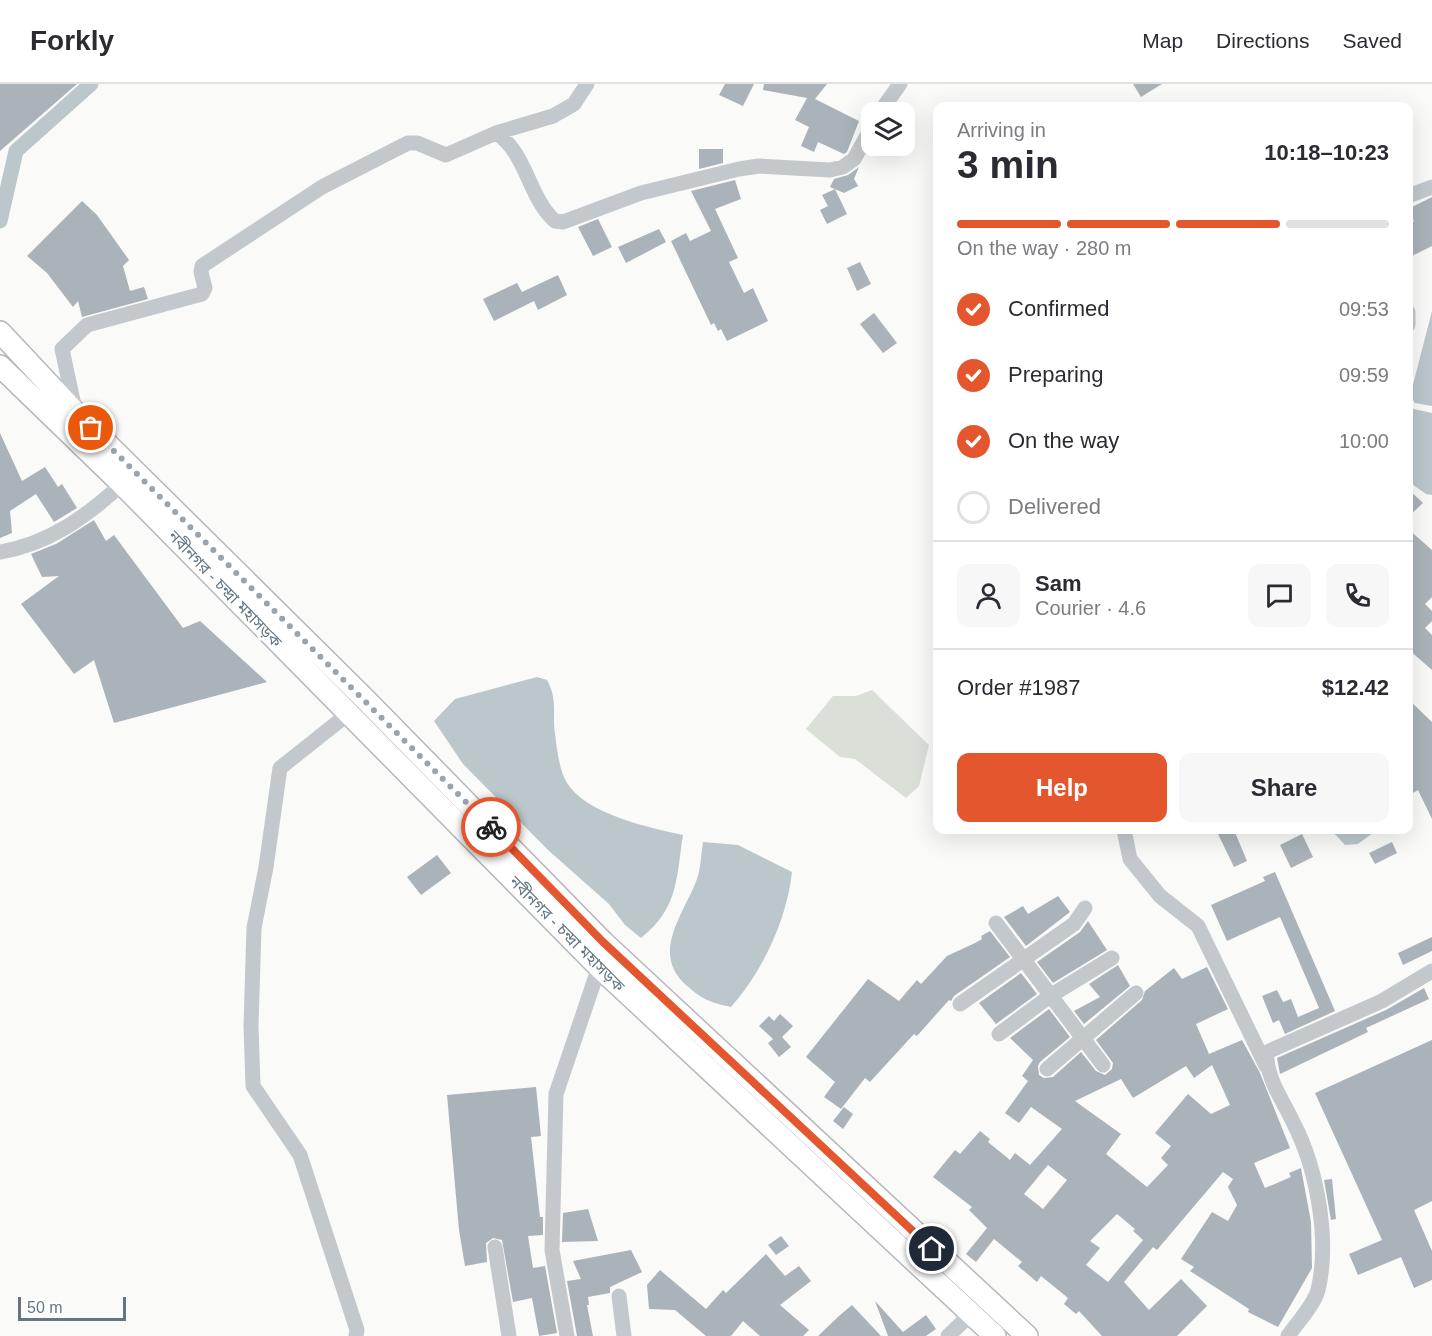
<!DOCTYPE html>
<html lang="en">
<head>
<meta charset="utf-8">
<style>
	body { margin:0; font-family:Arial,"Noto Sans Bengali",sans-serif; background:#f7f7f7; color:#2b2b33; height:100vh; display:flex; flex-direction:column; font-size:22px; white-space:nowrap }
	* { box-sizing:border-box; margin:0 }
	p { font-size:20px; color:#7c7c81 }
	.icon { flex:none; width:33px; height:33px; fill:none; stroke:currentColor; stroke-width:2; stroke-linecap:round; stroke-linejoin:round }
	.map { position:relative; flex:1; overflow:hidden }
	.drawer { position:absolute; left:933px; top:18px; width:480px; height:732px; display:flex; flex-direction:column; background:#fff; border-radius:12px; box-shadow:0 6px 24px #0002 }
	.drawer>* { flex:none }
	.buttons { position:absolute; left:861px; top:18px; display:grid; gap:12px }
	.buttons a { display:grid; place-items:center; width:54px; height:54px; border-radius:12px; background:#fff; box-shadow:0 6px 24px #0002; font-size:30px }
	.scale { position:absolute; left:18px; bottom:15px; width:108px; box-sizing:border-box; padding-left:6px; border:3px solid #657683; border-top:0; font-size:16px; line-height:21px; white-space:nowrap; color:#657683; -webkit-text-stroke:4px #fff; paint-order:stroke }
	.pin { position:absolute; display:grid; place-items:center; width:51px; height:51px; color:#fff; margin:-26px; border:3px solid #fff; border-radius:50%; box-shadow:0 2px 6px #0007 }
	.courier { position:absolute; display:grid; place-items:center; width:60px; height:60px; margin:-30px; border:4px solid #e4572e; border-radius:50%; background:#fff; color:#222; box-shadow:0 2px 8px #0007 }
	.headline em { font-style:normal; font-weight:700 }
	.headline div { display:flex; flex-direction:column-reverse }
	.headline { display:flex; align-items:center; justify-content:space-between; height:102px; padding:0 24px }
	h1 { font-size:39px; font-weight:700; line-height:45px }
	.bar { display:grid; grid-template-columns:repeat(4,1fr); gap:9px 6px; align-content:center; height:72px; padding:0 24px }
	.bar i { height:8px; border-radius:4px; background:#e1e1e2 }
	.bar .on { background:#e4572e }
	.bar p { grid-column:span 4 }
	.line { display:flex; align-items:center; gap:15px; padding:0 24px; border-top:2px solid #e1e1e2 }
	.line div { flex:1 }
	.round { display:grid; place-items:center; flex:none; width:63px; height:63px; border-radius:12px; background:#f7f7f7 }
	ol { padding:0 24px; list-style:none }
	li { display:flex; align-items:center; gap:18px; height:66px }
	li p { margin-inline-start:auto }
	li .icon { padding:6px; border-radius:50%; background:#e4572e; color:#fff; stroke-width:4 }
	li:last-child { color:#7c7c81 }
	li i { width:33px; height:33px; border:3px solid #e1e1e2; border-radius:50% }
	.cta { display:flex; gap:12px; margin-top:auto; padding:12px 24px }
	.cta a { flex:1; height:69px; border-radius:12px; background:#e4572e; color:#fff; font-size:24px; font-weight:700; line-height:69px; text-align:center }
	.cta a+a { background:#f7f7f7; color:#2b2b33 }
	header { display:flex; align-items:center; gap:36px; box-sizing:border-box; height:84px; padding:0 30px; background:#fff; border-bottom:2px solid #e1e1e2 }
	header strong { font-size:28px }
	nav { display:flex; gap:33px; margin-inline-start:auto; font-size:21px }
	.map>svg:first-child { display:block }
	.green { fill:#dadfd7 }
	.water { fill:#bbc7cb }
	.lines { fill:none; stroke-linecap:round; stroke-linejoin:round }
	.canal { stroke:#bbc7cb; stroke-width:15 }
	.building { fill:#aab3b9; fill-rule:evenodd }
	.highway-casing { stroke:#b4b9bd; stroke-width:24 }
	.minor { stroke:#c3c8cc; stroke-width:15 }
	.highway { stroke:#fff; stroke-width:21 }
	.done { stroke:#99a4ac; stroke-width:6; stroke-dasharray:0 10.8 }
	.route { stroke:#e4572e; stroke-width:8 }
	.labels { text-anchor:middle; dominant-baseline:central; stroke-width:6; stroke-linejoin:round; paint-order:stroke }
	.street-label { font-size:16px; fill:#657683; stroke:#fff }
</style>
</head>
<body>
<header>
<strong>Forkly</strong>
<nav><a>Map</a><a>Directions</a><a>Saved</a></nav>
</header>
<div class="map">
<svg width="1432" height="1252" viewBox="0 0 1432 1252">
	<rect width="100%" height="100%" fill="#fafaf8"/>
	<path class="green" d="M872,606L929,661L919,702L906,714L855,675L840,673L806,645L833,612H856Z"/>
	<path class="water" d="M1432,227V322L1415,319L1410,312Z
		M1409,324L1432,329V411L1426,410L1409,398Z
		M537,593L547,596C558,616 552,629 555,650C557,665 559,686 567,699C586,730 650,744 683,751C676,794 679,824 641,854L625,841L609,820L548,766L463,680L434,637L455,615Z
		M1331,746H1377L1358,760L1345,761Z
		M703,758L738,761L792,788C787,835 763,887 731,923C709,918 703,916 686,901C650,869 684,830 697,795C701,784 701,770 703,758Z"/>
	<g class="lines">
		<path class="canal" d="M0,137L16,67L91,0"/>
	</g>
	<path class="building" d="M0,0H77L0,67Z
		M725,0H754L743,22L719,11Z
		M764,0H827L815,15L859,37L847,68L844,70L818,58L814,68L801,62L809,43L795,36L807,14L763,6Z
		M1133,0H1162L1141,13Z
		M699,65H723V79L699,85Z
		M859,83L854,95L858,102L844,109L830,103L834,95L848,91Z
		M735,96L741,115L715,125L738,174L729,178L744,209L753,204L768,237L727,257L721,245L718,247L714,239L711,241L671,157L686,149L690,157L711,147L691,107Z
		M835,105L847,130L827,140L820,126L828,122L822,111Z
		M1432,113V162L1408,174V140L1414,137L1408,125Z
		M82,117L97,131L129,176L123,182L130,207L144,203L148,215L82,233L78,217L73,223L47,189L27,172Z
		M598,135L612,163L593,172L578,143Z
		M659,145L666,158L626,179L618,163Z
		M860,178L871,200L857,207L847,184Z
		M558,191L567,211L538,226L534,217L494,237L483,215L517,199L522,208Z
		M874,229L897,259L883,269L860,240Z
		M0,349L22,397L45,383L58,403L62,400L77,424L54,438L36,410L10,427L12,449L0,454Z
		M1408,405L1423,419L1408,433Z
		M94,436L106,457L114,451L183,544L200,537L267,598L114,639L94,576L74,590L21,520L59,492L42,493L31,470L56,460Z
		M1408,445L1432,466V513L1425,520L1432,527V537L1425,544L1432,551V586L1408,565Z
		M1408,615L1432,638V735L1418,706L1408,712Z
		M1216,746H1234L1247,777L1234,783Z
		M1302,750L1313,773L1291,784L1280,761Z
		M1392,758L1397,769L1375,780L1369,769Z
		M437,771L451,789L421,811L407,793Z
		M1275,788L1335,927L1285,950L1279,936L1273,939L1262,912L1277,906L1283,918L1291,915L1298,933L1319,924L1280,833L1227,857L1211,821L1265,797L1263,793Z
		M1058,812L1070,828L1026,862L1004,833L1023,822L1028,830Z
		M1088,837L1107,866L1053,899L1037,878L1080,848Z
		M990,847L1010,873L954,912L951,917L949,916L917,952L914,950L870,998L865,994L841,1025L824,1013L835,998L806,973L868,895L899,917L917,896L921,900L947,872L975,859L982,855L981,852Z
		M1432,853V867L1403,881L1398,869Z
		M1118,881L1130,902L1084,940L1074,927L1100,913L1089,900Z
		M1207,883L1228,925L1196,940L1209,970L1242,956L1260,989L1290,1064L1254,1079L1265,1104L1291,1093L1289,1089L1301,1084L1311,1138L1312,1184L1278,1243L1248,1228L1249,1225L1190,1187L1194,1183L1181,1175L1212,1128L1228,1137L1237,1121L1228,1103L1233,1095L1223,1088L1157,1166L1153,1163L1124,1198L1149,1226L1181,1195L1207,1222L1177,1252H1102L1079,1227L1076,1230L1064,1220L1068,1214L1041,1192L1037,1198L1018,1182L1022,1178L994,1155L976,1178L966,1170L987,1144L969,1126L972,1123L933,1093L955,1066L960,1070L980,1047L990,1055L988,1058L1010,1076L1015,1069L1030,1081L1062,1045L1031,1023L1019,1039L1005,1029L1028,997L1022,992L1033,976L1010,954L1049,925L1070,953L1040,978L1038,982L1039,991L1044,994L1053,993L1081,968L1096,987L1105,991L1112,985L1113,979L1096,956L1142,916L1145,907L1174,884L1182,895ZM1212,981L1230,1021L1211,1030L1188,1010L1155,1049L1171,1062L1161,1074L1168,1081L1147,1103L1106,1070L1121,1050L1075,1017L1121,995L1133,1014L1186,982L1194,994ZM1048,1081L1067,1096L1043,1125L1024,1110ZM1117,1130L1135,1145L1133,1147L1143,1156L1108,1198L1086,1181L1100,1164L1090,1157Z
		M1021,889L1037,910L996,940L979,919Z
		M1424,904L1429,915L1366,944L1368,948L1280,990L1277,974L1386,926Z
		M780,930L793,942L782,953L791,963L779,973L768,959L773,955L759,942L769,932L774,937Z
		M1432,956V1117L1414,1126L1432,1167V1196L1414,1204L1401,1173L1358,1191L1349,1170L1382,1156L1315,1009Z
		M536,1003L541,1052L531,1053L540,1133H543V1151L528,1152L533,1184L545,1182L557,1249L539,1252L532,1214L513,1218L502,1156L493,1154L486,1159L487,1178L465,1182L459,1146L447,1011Z
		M844,1023L853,1030L843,1045L833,1037Z
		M1332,1095L1336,1135L1331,1136L1324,1096Z
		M588,1125L598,1157L562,1158L563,1129Z
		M781,1152L789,1162L776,1171L768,1161Z
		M631,1166L642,1188L610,1203V1209L588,1213L589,1221H587L593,1252H577L567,1197L581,1195L573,1177Z
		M766,1170L785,1192L799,1182L811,1197L780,1221L809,1246L803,1252H760L743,1237L731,1252H706L675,1226L649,1225L647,1201L660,1186L706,1225L723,1206L726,1209Z
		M875,1217L903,1248L926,1231L936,1245L926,1252H888Z
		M852,1221L881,1252H818L839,1232Z"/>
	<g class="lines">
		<defs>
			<path id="highway" d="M0,248L76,329L365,615L603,858L1027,1252
				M0,282L122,400L599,883L995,1252"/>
		</defs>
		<use href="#highway" class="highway-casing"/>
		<path class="minor" d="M880,28L900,0
			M496,49C527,69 528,113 555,137L563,138L641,109L739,85L759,82L830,86L843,83L854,75L872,43
			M1408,112L1432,103
			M1408,228V241
			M75,326L62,265L87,241L202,210L205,204L201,188L202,182L322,103L408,59H417L446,71L496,49L553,32L574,20L587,0
			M0,468C49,460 87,432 122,400
			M348,630L280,684L266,783L254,844L251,942L253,1002L300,1071L357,1246L356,1252
			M1124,746L1130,775L1160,812L1198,842L1266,982
			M996,839L1103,981
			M960,920L1074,840L1085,824
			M999,950L1050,912L1112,874
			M1047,985L1136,909
			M495,1163L509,1252
			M619,1212L624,1252
			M567,1252L552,1166L556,1010L599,883
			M948,1252L972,1229
			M1288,1252C1297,1239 1314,1221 1318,1206C1330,1156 1317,1085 1294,1040C1284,1018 1265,993 1267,968L1382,917L1432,887"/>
		<use href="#highway" class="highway"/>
	</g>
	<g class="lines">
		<path class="done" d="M91,344L491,743"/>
		<path class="route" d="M491,743L603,858L932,1165"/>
	</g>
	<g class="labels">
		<g class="street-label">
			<text transform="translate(225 505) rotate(46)">নবীনগর - চন্দ্রা মহাসড়ক</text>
			<text transform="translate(567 850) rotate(45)">নবীনগর - চন্দ্রা মহাসড়ক</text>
		</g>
	</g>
</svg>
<div class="buttons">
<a><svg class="icon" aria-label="layers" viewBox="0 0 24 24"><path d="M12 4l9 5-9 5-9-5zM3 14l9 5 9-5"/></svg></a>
</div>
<div class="scale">50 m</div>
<div class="pin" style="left:91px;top:344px;background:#ea580c"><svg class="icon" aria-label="bag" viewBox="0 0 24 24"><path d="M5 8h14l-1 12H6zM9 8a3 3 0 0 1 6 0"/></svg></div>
<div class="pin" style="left:932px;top:1165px;background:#1f2937"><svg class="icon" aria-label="home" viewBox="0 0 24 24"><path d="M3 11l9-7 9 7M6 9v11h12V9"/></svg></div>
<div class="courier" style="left:491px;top:743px"><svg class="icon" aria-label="bike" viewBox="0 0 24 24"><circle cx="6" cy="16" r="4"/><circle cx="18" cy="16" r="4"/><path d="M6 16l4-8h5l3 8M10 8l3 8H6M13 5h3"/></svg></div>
<section class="drawer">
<div class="headline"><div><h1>3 min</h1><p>Arriving in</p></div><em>10:18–10:23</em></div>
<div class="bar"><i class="on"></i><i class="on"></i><i class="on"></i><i></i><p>On the way · 280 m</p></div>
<ol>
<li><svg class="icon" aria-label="check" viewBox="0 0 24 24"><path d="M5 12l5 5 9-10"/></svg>Confirmed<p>09:53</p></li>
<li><svg class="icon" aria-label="check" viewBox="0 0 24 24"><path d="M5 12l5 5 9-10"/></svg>Preparing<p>09:59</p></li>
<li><svg class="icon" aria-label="check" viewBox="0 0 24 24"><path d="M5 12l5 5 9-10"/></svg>On the way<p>10:00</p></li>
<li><i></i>Delivered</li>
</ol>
<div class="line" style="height:108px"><a class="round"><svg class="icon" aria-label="person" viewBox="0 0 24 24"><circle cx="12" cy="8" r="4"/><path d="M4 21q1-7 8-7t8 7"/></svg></a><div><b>Sam</b><p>Courier · 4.6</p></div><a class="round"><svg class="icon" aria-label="chat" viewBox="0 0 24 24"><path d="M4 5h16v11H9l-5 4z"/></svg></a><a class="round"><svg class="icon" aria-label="phone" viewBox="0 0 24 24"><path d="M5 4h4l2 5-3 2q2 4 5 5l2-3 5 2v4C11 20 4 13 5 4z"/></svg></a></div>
<div class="line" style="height:78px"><div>Order #1987</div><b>$12.42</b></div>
<div class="cta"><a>Help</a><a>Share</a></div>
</section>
</div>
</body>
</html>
